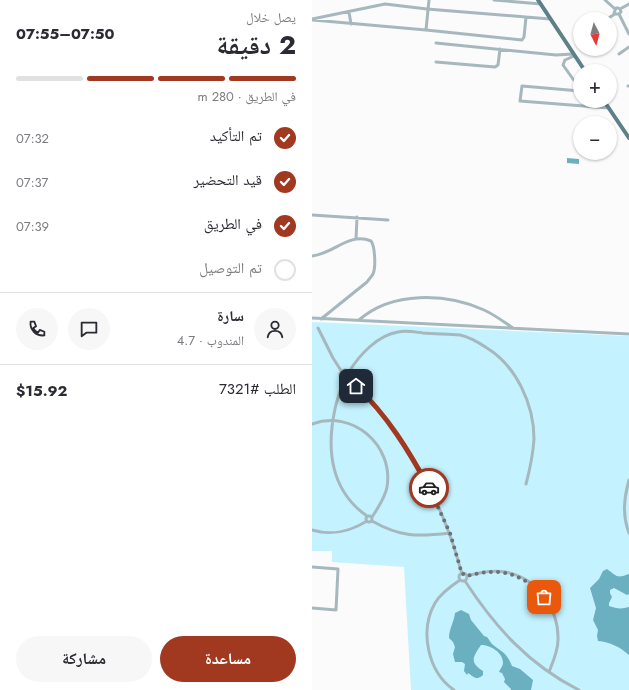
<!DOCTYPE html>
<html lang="ar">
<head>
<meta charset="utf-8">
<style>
	body { margin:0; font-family:Jost,"Noto Naskh Arabic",sans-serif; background:#f7f7f7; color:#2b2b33; direction:rtl; height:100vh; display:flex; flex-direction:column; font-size:15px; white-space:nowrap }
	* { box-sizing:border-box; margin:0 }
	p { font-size:13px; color:#7c7c81 }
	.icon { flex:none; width:22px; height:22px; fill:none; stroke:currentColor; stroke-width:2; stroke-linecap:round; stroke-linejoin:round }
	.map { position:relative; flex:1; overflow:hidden; direction:ltr }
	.sheet { display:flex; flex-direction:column; background:#fff; width:312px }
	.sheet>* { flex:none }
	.needle { width:26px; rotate:174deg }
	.tools { position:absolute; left:261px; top:12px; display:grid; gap:8px }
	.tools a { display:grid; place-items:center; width:44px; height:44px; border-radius:50%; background:#fff; box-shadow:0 1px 3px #0004; font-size:20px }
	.pin { position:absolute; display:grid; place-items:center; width:34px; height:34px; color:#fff; margin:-17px; border-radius:8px; box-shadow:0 2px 6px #0006 }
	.courier { position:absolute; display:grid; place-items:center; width:40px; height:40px; margin:-20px; border:3px solid #a13920; border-radius:50%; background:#fff; color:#222; box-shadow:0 1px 5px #0007 }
	.overview em { font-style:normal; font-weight:700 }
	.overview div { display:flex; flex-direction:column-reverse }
	.overview { display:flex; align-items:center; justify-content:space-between; height:68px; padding:0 16px }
	h1 { font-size:26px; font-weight:700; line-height:30px }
	.bar { display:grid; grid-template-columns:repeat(4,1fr); gap:6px 4px; align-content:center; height:48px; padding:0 16px }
	.bar i { height:5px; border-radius:3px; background:#e1e1e2 }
	.bar .active { background:#a13920 }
	.bar p { grid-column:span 4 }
	.line { display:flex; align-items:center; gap:10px; padding:0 16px; border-top:1px solid #e1e1e2 }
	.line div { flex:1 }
	.round { display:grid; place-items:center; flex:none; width:42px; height:42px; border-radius:21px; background:#f7f7f7 }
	ol { padding:0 16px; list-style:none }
	li { display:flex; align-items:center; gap:12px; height:44px }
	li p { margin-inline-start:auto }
	li .icon { padding:4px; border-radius:50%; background:#a13920; color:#fff; stroke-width:4 }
	li:last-child { color:#7c7c81 }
	li i { width:22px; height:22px; border:2px solid #e1e1e2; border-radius:50% }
	.button { display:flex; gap:8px; margin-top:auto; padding:8px 16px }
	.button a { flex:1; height:46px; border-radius:24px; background:#a13920; color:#fff; font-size:16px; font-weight:700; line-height:46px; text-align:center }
	.button a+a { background:#f7f7f7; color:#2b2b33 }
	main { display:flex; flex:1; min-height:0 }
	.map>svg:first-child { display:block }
	.green { fill:#c4f3ff }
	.water { fill:#6ab0c0 }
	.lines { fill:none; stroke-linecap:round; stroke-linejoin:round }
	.minor { stroke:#a6b8bd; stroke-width:3 }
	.major { stroke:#5e8089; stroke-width:4 }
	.done { stroke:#677376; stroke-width:4; stroke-dasharray:0 7.2 }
	.route { stroke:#a13920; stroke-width:5 }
</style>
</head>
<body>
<main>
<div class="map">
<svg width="317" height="690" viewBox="0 0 317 690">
	<rect width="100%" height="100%" fill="#fbfbfb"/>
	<path class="green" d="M0,322L317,336V690H99L92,567L20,562V551H0Z"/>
	<path class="water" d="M255,158L267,159V164L255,163Z
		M295,569C305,576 304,579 317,574V594L315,595L302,588L298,590V593L300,597L297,603V606C305,609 310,609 317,607V655C308,647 298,642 286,641L285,636L286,630L281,620L284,608L278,588L287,579L291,571Z
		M149,610L157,614L159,620L172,636L175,637C177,639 178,642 180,644C190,652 195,653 200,666L208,669L221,680L219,690H199V689L192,682L193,679L190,673L187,672C188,669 191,666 191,663C191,652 178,645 169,645C161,657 157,662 171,671V675C164,681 162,677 156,673L155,675L152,671L153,664L150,662H143L141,654L143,647L141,642L137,638C137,629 142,622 143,613Z"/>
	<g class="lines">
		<path class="minor" d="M117,0L114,30L210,40L212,37L214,17
			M182,0L229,4
			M293,0L303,9
			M308,9L309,12L307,14H304L302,13L304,8H306L308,9L317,4
			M37,12L39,24
			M307,14L317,34
			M0,19L73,4L115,9L238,19
			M295,19L303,14
			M1,20L114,30
			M124,43L244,55L261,54
			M307,54L317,47
			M262,56L253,60L251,65L266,86
			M124,62L183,67L186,65L188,49
			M316,86H317
			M268,91L210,86L208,101L297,108
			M0,215L76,220
			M44,239L45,217
			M0,256C21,254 37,232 59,241C63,246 64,267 61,274C60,276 57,279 55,282L9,319
			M0,318L317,334
			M47,320C80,291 134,293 172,310C183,315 192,322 201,328
			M6,328L21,358L30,372
			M28 375a5 5 0 1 1 10 0a5 5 0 1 1-10 0Z
			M37,372C47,355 66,335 86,332C94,330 103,332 111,333C123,334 135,334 148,335C158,337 166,342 175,348C204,366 222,404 222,439C221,454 218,469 214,484
			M37,379C81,420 117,477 137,533C142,546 146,560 150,574
			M31,380C29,390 25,399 23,409C14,450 19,491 55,516
			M0,424C40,409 82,445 75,487C73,498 66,508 60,517
			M317,480C312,498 310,515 317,533
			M54 519a3 3 0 1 1 6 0a3 3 0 1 1-6 0Z
			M60,521C88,537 105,537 138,533
			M0,530C20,536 37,532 55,521
			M0,567L26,569L24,610L0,608
			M147 577a4 4 0 1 1 8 0a4 4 0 1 1-8 0Z
			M155,576C168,572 181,570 194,572C225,578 247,609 246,640C246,651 241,662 237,672
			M153,581C183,627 217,665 267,690
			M142,690C116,672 107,631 123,603C129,593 139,586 148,580"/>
		<path class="major" d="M226,0L273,71
			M292,101L317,138"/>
	</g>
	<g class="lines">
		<path class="done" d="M117,488L138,533L150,574H153L155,576C187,567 209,572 232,597"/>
		<path class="route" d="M44,386C75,415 97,451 117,488"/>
	</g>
</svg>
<div class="tools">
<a><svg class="needle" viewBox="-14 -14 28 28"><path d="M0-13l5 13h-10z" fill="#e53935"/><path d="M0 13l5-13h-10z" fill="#7c7c81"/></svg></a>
<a>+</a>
<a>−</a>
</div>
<div class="pin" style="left:232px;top:597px;background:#ea580c"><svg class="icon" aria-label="bag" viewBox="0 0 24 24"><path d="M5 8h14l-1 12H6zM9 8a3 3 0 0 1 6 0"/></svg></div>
<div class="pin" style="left:44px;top:386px;background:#1f2937"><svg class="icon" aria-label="home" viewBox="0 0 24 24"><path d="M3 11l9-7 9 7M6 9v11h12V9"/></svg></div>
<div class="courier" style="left:117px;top:488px"><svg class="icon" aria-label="car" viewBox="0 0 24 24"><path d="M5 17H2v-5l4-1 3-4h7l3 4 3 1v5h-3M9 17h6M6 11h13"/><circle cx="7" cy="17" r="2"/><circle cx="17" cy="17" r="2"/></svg></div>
</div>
<section class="sheet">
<div class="overview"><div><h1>2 دقيقة</h1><p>يصل خلال</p></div><em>07:50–07:55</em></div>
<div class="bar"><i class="active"></i><i class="active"></i><i class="active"></i><i></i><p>في الطريق · 280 m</p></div>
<ol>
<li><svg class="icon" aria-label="check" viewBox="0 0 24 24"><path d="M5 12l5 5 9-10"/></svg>تم التأكيد<p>07:32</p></li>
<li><svg class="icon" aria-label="check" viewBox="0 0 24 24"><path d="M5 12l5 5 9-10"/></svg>قيد التحضير<p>07:37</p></li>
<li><svg class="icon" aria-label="check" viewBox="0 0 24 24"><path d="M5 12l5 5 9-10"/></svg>في الطريق<p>07:39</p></li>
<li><i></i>تم التوصيل</li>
</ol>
<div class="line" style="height:72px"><a class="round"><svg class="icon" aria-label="person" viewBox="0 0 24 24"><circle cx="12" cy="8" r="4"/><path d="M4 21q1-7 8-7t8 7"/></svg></a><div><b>سارة</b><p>المندوب · 4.7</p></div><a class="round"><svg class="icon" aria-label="chat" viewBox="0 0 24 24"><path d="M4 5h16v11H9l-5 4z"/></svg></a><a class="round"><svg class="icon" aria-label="phone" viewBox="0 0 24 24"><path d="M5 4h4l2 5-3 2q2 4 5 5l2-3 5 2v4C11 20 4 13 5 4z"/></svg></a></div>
<div class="line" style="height:52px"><div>الطلب #7321</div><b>$15.92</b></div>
<div class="button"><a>مساعدة</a><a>مشاركة</a></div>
</section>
</main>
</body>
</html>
